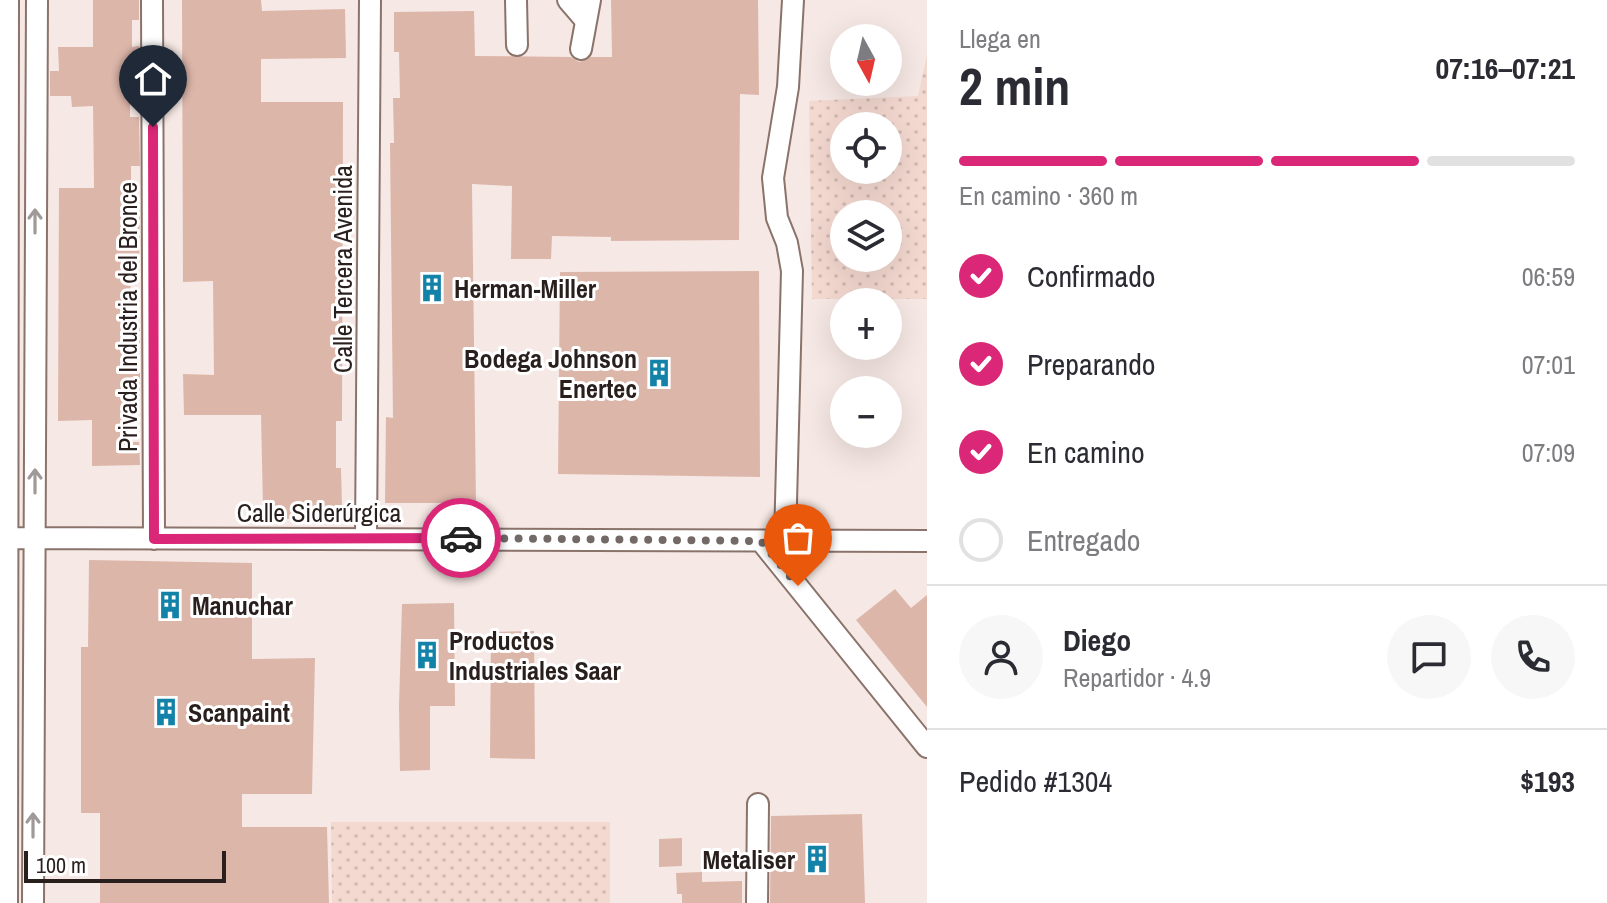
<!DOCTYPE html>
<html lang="es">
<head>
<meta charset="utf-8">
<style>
	body { margin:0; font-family:"Archivo Narrow",sans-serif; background:#f7f7f7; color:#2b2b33; height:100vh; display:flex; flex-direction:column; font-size:30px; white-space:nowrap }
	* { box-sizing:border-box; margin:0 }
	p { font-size:26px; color:#7c7c81 }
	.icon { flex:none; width:44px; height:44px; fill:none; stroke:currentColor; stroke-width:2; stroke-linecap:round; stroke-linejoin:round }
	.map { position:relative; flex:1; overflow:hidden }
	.drawer { display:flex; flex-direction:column; background:#fff; width:680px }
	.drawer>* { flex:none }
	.needle { width:52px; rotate:172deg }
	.fabs { position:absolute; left:830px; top:24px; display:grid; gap:16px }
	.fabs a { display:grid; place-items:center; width:72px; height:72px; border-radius:50%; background:#fff; box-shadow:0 8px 32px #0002; font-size:40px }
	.scale { position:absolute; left:24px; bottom:20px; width:202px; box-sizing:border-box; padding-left:8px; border:4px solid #291f1c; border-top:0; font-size:22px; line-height:28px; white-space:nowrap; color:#291f1c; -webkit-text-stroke:6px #fff; paint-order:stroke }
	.pin { position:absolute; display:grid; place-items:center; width:68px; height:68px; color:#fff; margin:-82px -34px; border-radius:50% 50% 50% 0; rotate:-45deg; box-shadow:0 0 8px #0007 }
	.pin .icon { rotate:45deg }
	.courier { position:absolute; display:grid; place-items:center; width:80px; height:80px; margin:-40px; border:6px solid #db2777; border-radius:50%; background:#fff; color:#222; box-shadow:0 2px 10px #0007 }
	.summary em { font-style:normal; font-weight:700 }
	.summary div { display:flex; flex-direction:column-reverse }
	.summary { display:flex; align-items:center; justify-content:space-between; height:136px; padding:0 32px }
	h1 { font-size:52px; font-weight:700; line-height:60px }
	.bar { display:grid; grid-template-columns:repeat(4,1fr); gap:12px 8px; align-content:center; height:96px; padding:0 32px }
	.bar i { height:10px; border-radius:6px; background:#e1e1e2 }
	.bar .active { background:#db2777 }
	.bar p { grid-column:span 4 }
	.line { display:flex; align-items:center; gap:20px; padding:0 32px; border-top:2px solid #e1e1e2 }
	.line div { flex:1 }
	.round { display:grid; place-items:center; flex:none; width:84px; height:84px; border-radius:42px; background:#f7f7f7 }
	ol { padding:0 32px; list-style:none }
	li { display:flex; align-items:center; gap:24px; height:88px }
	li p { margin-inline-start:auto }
	li .icon { padding:8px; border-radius:50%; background:#db2777; color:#fff; stroke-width:4 }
	li:last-child { color:#7c7c81 }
	li i { width:44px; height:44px; border:4px solid #e1e1e2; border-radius:50% }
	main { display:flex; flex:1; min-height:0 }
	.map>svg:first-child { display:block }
	.built { fill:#f6e8e4; fill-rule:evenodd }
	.grass { fill:url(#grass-dots); fill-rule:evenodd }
	.building { fill:#ddb6aa }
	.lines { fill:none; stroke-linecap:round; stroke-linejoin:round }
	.minor-casing { stroke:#8a736b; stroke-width:24 }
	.minor { stroke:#fff; stroke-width:20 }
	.oneway { stroke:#9f9a99 }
	.done { stroke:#736a68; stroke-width:8; stroke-dasharray:0 14.4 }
	.route { stroke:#db2777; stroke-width:10 }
	.labels { text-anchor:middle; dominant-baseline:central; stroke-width:6; stroke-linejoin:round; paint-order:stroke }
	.street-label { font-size:26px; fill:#291f1c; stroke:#fff }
	.poi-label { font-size:26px; font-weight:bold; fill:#291f1c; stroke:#fff; text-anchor:start }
</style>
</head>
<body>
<main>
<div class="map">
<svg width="927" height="903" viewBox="0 0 927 903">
	<defs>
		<pattern id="grass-dots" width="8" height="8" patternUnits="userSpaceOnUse" patternTransform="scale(2)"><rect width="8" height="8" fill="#f4d9d0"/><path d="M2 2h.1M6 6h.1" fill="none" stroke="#d1bab2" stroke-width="1.8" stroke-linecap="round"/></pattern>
	</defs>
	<rect width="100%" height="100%" fill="#fcf6f5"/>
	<path class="built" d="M0,0H927V903H0ZM844,38H888V82H844ZM844,126H888V170H844ZM844,214H888V258H844ZM844,302H888V346H844ZM844,390H888V434H844Z"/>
	<path class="grass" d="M927,55V299H812L809,101L918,96ZM844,126H888V170H844ZM844,214H888V258H844Z
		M331,822H610V903H332Z"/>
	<path class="building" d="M93,0H139V20H132V47L139,46V72H130V117H139L140,166H131V210H140L139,258H130L131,326H140V351H131V372L140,373V397H129L130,442H139L140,465L92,466V420L58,421L59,188H94L93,106L72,107L71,96H50V71H59L58,47H93Z
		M182,0H261L262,11L345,9L346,58L261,59V102H343L342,421H336V468H341L342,508H322V518L280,519V508H263L261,415H184L183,374L214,375L213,281L183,282Z
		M611,0H758L759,95L740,94L739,240L611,241V237L552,236L551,259H511L512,186L472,184L476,503H385L386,417L393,418L390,143H394L393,98H400L399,52H394V12L474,11L475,56L571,57L579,62L591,57H612Z
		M759,271L760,477L558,474L560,272Z
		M89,560L252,563V659L315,658L312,794H242V827H327L329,903H100V813H81V647H88Z
		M895,589L911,608L927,595V707L856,620Z
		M454,603L455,706H430V770L400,771L399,706L402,604Z
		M534,631L535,759L490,758L491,632Z
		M862,814L865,903H770L771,816Z
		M682,838V866L659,867V839Z
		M702,872V882L742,881V903H682V894H677L676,873Z"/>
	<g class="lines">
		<defs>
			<path id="minor" d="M152,0L154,539
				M516,0L517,45
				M568,0L586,21
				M581,49L590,0
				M0,538L927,541
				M366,538L370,0
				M761,541L927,747
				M785,541L792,271L787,243L777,218L773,178L788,87L793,0
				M7,903L8,0
				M33,903L37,0
				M757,903L758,804"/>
		</defs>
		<use href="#minor" class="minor-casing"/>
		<use href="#minor" class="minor"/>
	</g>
	<defs><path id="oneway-shaft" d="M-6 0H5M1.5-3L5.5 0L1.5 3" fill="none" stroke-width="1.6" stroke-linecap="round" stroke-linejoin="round" transform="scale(2)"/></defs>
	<g class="oneway">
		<use href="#oneway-shaft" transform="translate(35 221) rotate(-90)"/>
		<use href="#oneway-shaft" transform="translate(35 481) rotate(-90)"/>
		<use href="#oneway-shaft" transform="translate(33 825) rotate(-90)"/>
	</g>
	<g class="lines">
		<path class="done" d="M461,538L761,541L798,586"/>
		<path class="route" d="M153,127L154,539L461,538"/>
	</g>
	<defs>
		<symbol id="building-bare" viewBox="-9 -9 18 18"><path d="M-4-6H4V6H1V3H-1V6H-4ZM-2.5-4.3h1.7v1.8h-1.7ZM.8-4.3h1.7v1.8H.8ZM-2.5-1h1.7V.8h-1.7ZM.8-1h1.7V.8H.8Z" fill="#1282a9" stroke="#fff" stroke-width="2.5" paint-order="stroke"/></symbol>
	</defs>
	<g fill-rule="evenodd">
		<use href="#building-bare" x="412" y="268" width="40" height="40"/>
		<use href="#building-bare" x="639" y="353" width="40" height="40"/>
		<use href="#building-bare" x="150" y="585" width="40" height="40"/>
		<use href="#building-bare" x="407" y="635" width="40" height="40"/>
		<use href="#building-bare" x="146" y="692" width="40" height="40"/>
		<use href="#building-bare" x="797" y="839" width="40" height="40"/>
	</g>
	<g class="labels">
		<g class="street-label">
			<text transform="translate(342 269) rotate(-90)">Calle Tercera Avenida</text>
			<text transform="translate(127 317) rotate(-90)">Privada Industria del Bronce</text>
			<text x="319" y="512">Calle Siderúrgica</text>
		</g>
		<g class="poi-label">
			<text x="454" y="288">Herman-Miller</text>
			<text x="637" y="358" text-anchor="end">Bodega Johnson<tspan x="637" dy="30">Enertec</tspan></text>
			<text x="192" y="605">Manuchar</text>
			<text x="449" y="640">Productos<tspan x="449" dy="30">Industriales Saar</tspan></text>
			<text x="188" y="712">Scanpaint</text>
			<text x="795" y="859" text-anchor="end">Metaliser</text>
		</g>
	</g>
</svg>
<div class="fabs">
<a><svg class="needle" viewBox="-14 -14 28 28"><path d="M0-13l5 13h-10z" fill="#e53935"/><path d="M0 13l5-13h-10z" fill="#7c7c81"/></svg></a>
<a><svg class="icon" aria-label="locate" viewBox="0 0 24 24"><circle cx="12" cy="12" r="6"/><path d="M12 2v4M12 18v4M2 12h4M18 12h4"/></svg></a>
<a><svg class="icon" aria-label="layers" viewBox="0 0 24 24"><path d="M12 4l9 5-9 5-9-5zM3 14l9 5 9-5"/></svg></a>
<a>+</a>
<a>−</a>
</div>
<div class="scale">100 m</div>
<div class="pin" style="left:798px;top:586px;background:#ea580c"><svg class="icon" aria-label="bag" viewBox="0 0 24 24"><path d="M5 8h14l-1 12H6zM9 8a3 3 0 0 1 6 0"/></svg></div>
<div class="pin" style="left:153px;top:127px;background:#1f2937"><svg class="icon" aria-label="home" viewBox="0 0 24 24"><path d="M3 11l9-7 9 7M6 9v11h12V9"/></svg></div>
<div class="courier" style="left:461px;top:538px"><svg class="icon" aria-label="car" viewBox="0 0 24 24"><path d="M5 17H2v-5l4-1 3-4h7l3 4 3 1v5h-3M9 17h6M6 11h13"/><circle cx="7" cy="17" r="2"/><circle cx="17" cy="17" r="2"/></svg></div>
</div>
<section class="drawer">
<div class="summary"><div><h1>2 min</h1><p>Llega en</p></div><em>07:16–07:21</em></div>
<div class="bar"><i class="active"></i><i class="active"></i><i class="active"></i><i></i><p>En camino · 360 m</p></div>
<ol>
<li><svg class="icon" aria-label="check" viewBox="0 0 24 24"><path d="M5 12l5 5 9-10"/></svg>Confirmado<p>06:59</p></li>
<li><svg class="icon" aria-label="check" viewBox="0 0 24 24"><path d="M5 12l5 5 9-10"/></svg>Preparando<p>07:01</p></li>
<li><svg class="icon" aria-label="check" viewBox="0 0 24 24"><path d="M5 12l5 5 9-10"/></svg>En camino<p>07:09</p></li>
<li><i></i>Entregado</li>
</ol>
<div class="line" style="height:144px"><a class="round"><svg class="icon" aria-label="person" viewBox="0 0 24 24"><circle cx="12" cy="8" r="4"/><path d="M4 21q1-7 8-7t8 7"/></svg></a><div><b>Diego</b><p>Repartidor · 4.9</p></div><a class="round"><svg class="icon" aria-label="chat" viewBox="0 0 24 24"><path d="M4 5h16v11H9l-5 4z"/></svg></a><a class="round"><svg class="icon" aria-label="phone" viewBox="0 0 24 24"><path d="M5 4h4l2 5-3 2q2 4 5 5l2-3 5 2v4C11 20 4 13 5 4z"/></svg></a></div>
<div class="line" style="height:104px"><div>Pedido #1304</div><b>$193</b></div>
</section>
</main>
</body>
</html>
